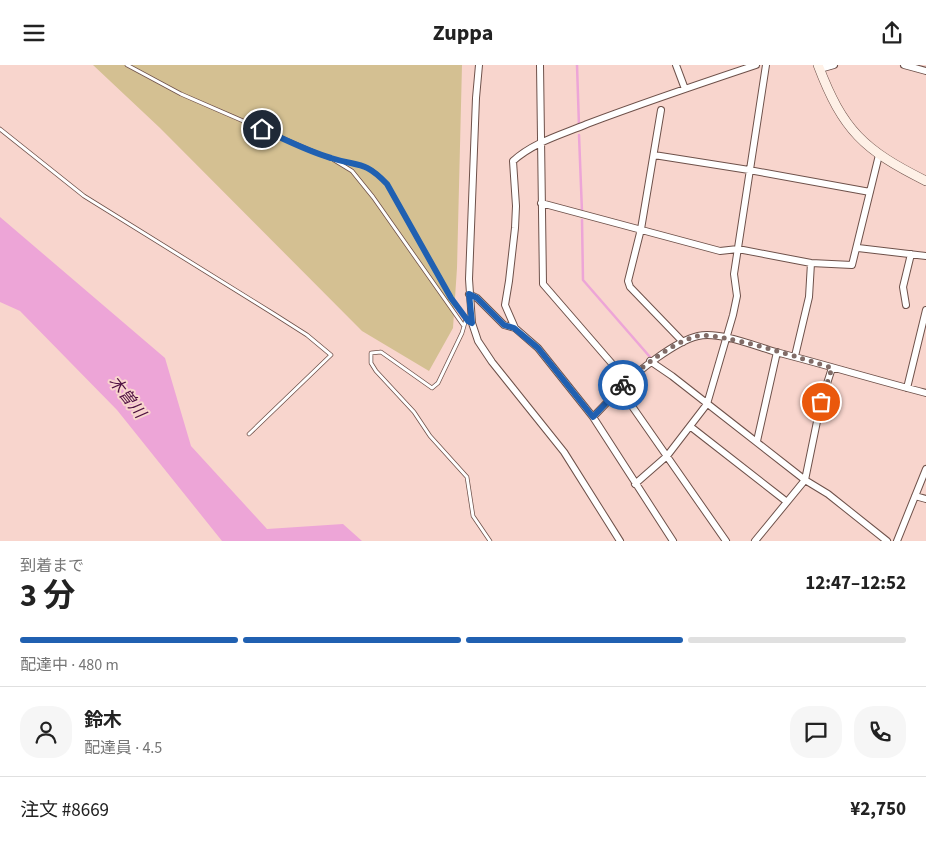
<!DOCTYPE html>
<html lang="ja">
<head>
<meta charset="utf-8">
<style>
	body { margin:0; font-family:"Source Sans 3","Noto Sans JP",sans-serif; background:#f6f6f6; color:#222; height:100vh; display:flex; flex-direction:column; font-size:19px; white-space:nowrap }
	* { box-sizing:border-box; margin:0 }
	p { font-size:16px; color:#767676 }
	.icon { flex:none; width:28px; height:28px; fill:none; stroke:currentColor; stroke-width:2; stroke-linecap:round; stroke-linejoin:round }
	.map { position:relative; height:476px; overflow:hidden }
	.side { display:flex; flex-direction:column; background:#fff; flex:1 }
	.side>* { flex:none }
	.pin { position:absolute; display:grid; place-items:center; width:42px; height:42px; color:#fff; margin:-21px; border:2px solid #fff; border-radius:50%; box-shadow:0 1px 5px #0007 }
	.courier { position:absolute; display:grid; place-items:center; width:50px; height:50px; margin:-25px; border:4px solid #2060b1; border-radius:50%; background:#fff; color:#222; box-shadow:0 1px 6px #0007 }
	.headline em { font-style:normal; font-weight:700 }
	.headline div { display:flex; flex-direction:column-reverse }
	.headline { display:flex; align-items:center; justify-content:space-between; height:85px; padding:0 20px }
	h1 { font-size:32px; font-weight:700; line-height:38px }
	.bar { display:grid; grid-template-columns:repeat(4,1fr); gap:8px 5px; align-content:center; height:60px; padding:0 20px }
	.bar i { height:6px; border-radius:4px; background:#e0e0e0 }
	.bar .active { background:#2060b1 }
	.bar p { grid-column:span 4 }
	.line { display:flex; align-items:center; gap:12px; padding:0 20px; border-top:1px solid #e0e0e0 }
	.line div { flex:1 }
	.round { display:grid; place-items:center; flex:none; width:52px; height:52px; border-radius:20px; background:#f6f6f6 }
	header { display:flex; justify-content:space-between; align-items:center; height:65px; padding:0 20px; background:#fff; font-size:22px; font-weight:700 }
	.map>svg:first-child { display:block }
	.green { fill:#d4c092 }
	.water { fill:#eda5d7 }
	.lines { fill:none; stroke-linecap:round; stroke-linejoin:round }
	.stream { stroke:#eda5d7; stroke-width:2.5 }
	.lane-casing { stroke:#6e514a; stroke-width:4.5 }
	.street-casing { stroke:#6e514a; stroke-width:8 }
	.secondary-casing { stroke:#6e514a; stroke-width:10 }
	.lane { stroke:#fff; stroke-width:3 }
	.street { stroke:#fff; stroke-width:6 }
	.secondary { stroke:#fef0e6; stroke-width:9 }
	.done { stroke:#816c67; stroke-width:5; stroke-dasharray:0 9 }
	.route { stroke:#2060b1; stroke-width:6 }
	.labels { text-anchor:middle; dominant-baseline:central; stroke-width:4; stroke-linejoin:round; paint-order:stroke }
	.water-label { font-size:16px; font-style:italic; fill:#4d0f40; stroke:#f8d5cd }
</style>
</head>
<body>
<header><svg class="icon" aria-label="menu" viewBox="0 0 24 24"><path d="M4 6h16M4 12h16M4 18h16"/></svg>Zuppa<svg class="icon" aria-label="share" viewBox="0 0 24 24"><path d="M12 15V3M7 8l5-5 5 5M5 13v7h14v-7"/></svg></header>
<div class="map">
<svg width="926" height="476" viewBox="0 0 926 476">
	<rect width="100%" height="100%" fill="#f8d5cd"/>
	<path class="green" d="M93,0H462L457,203L453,263L429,306L362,266L160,63Z"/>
	<path class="water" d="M0,152L165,293L191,381L267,464L343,459L362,476H222L117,345L20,246L0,237Z"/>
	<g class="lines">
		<path class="stream" d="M577,0L579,61
			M579,70L582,147
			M582,155L583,215L650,292"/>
		<defs>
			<path id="lane" d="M127,0L181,29L310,85C317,88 325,92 333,94C359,101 367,97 387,119L451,233L469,257L471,258
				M0,64L84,131L274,249L307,270L331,290L249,369
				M334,95L352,106L373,132L463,260
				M466,254L462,268L438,318L432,323L381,287L371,288V298L376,306L414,347L430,371L467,412L473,451L490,476"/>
			<path id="street" d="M479,0L476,33L469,214L472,258L478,276L492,297L564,387L620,476
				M540,0L543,219L627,316
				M676,0L685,24
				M904,0L926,6
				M820,4L834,0
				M661,45L641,164L628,216L630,222L683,277
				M654,90L749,105L870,127
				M541,138L720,186L738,184L811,198L852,200L879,90
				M858,183L926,191
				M469,229L477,233L504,260L515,263L538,283L593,352L673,476
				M906,240L903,222L911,189
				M515,263L505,240L509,216L515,163L516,141L513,96C534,77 561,70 587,59C643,38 699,19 756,0
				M795,291L809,232L811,198
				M650,296L672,311L805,415L828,429L887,476
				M907,323L926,245
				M593,352L620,324
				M691,362L787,437
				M757,376L777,287
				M635,419L667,391L707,339L733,250L737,231L734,209L766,0
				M915,431L926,434
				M726,476L620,324C636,307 676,276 698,271C719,266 755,281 776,287C826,300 876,315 926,328
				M755,476L805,415L821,337L832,303
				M897,476L926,404"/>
			<path id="secondary" d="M818,0C843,66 864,85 926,116"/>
		</defs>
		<use href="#lane" class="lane-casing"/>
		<use href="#street" class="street-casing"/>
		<use href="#secondary" class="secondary-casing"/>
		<use href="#lane" class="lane"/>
		<use href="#street" class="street"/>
		<use href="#secondary" class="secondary"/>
	</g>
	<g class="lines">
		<path class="done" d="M623,320C639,303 674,277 697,271C718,266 807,295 832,303L821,337"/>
		<path class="route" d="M262,64C284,74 307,86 331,93C359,102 364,95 387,119L451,233L468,256L472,258L469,229L477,233L504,260L514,263L538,283L593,352L623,320"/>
	</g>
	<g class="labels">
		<g class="water-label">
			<text transform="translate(127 332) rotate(52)">木曽川</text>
		</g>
	</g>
</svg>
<div class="pin" style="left:821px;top:337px;background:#ea580c"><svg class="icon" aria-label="bag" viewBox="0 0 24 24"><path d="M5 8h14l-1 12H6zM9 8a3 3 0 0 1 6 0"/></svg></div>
<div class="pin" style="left:262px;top:64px;background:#1f2937"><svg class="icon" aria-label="home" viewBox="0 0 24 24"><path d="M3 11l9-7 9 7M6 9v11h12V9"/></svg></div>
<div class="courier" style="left:623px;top:320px"><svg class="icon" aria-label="bike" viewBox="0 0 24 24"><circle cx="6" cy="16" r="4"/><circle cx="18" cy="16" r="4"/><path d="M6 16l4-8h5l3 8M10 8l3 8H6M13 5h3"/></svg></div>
</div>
<section class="side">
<div class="headline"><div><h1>3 分</h1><p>到着まで</p></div><em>12:47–12:52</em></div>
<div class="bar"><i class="active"></i><i class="active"></i><i class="active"></i><i></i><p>配達中 · 480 m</p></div>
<div class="line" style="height:90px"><a class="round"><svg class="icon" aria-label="person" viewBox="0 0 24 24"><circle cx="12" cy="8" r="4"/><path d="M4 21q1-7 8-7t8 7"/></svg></a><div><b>鈴木</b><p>配達員 · 4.5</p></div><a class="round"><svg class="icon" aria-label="chat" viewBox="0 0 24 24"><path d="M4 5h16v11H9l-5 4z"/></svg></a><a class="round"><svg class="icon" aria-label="phone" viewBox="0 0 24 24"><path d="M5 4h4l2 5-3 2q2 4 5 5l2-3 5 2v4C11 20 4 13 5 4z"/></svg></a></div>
<div class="line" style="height:65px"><div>注文 #8669</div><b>¥2,750</b></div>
</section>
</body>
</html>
